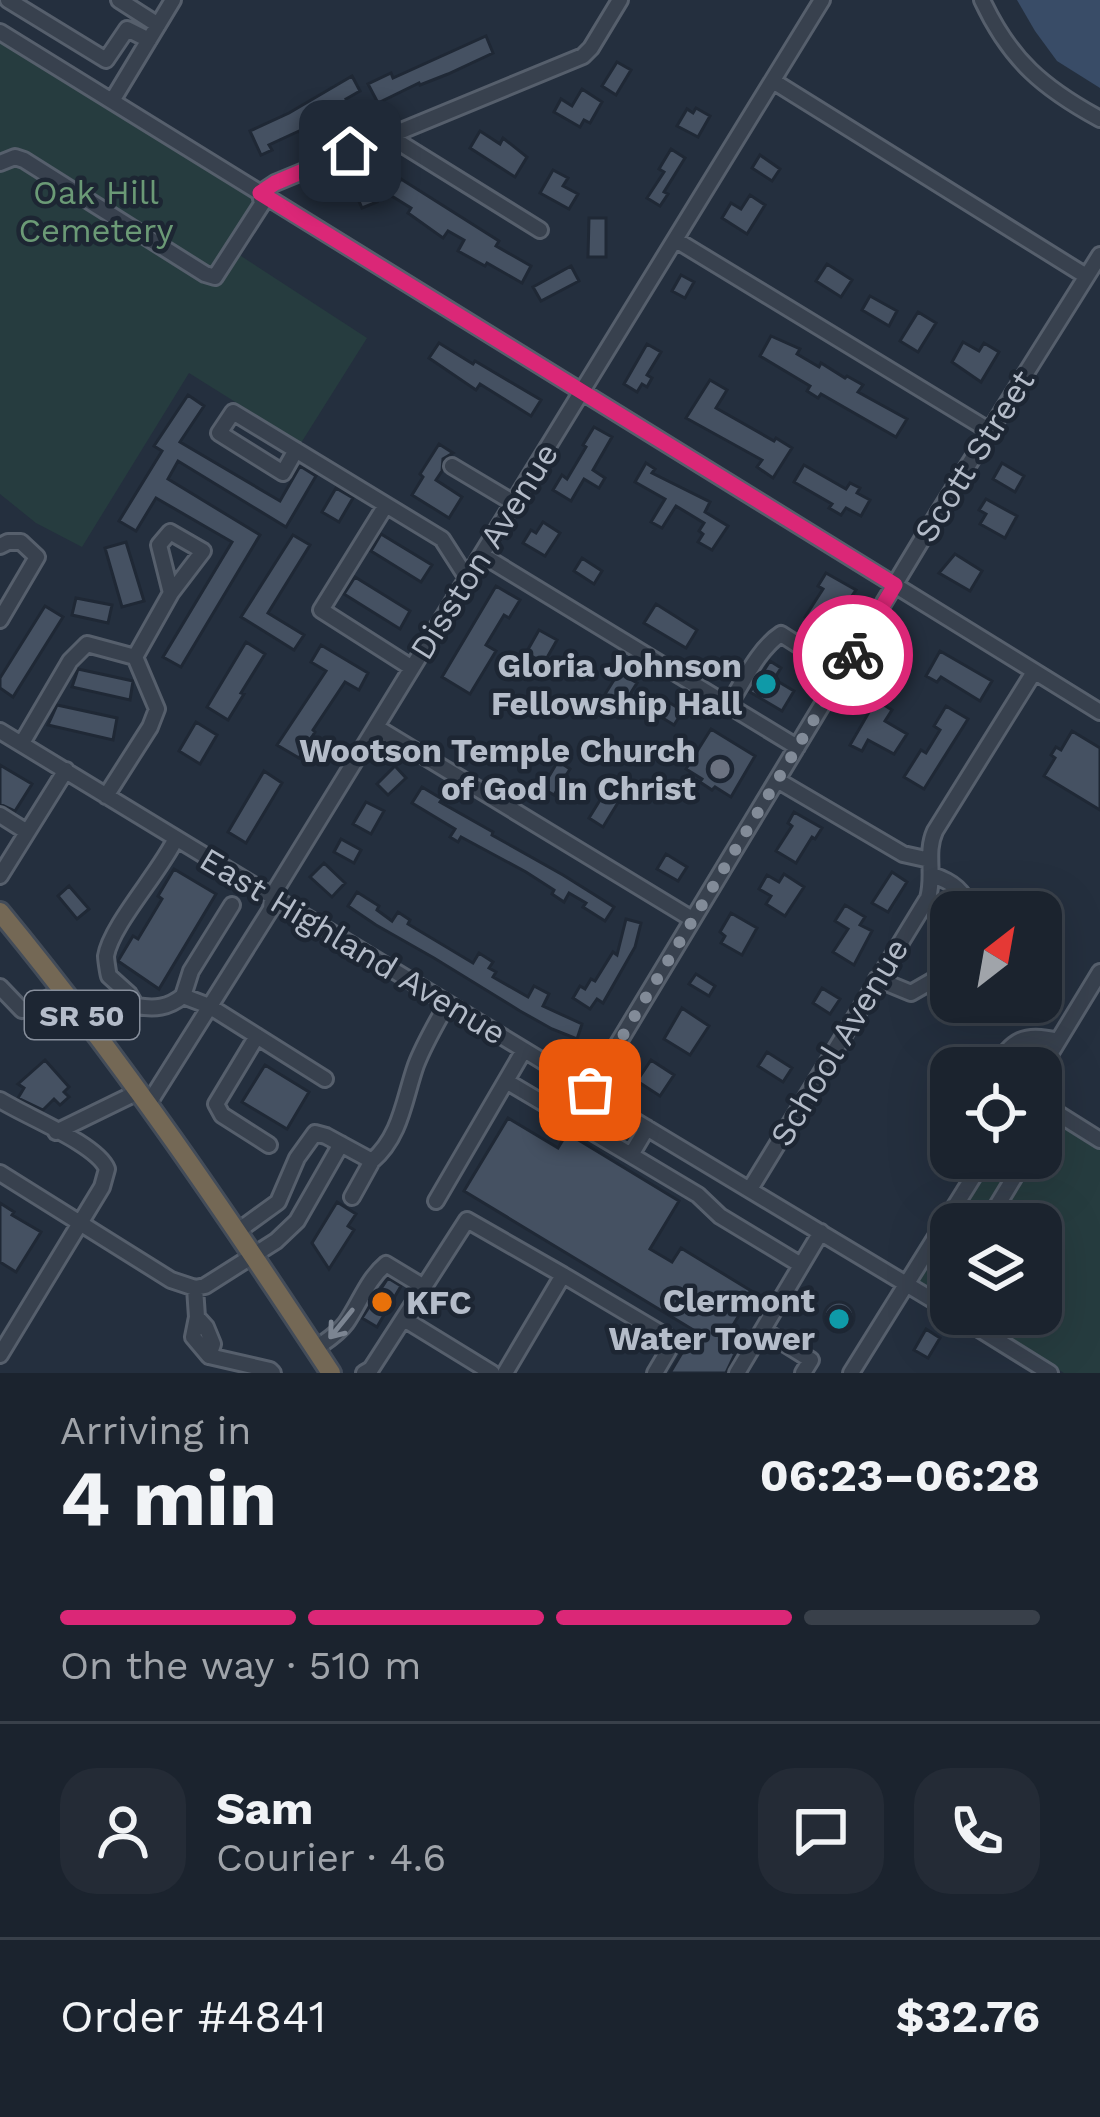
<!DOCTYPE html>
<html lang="en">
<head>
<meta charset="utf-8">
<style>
	body { margin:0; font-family:"Work Sans",sans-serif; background:#242b36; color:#f1f3f6; height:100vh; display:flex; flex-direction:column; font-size:45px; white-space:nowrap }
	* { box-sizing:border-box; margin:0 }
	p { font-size:39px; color:#a0a4aa }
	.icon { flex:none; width:66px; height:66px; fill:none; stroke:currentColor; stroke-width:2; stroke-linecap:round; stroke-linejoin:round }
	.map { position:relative; height:1373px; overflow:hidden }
	.side { display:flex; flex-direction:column; background:#1b232e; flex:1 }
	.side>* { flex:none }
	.needle { width:78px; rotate:31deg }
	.fabs { position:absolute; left:930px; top:891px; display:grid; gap:24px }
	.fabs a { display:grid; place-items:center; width:132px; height:132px; border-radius:24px; background:#1b232e; box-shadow:0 12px 48px #0002,0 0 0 3px #39404a; font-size:60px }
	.pin { position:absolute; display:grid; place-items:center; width:102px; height:102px; color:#fff; margin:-51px; border-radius:24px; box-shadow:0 6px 18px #0006 }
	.courier { position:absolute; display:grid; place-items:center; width:120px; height:120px; margin:-60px; border:9px solid #db2777; border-radius:50%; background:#fff; color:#222; box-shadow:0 3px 15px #0007 }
	.head em { font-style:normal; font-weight:700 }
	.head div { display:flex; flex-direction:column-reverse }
	.head { display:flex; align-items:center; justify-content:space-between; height:204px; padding:0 60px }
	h1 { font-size:78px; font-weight:700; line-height:90px }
	.bar { display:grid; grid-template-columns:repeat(4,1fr); gap:18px 12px; align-content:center; height:144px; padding:0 60px }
	.bar i { height:15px; border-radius:9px; background:#39404a }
	.bar .on { background:#db2777 }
	.bar p { grid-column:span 4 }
	.line { display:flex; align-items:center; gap:30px; padding:0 60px; border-top:3px solid #39404a }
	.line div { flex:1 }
	.round { display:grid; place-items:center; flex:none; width:126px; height:126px; border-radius:36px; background:#242b36 }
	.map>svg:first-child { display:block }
	.green { fill:#263c3f }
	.water { fill:#394c67 }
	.building { fill:#455162; stroke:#1f2835; stroke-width:3 }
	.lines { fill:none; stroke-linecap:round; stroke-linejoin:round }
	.minor-casing { stroke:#565f6c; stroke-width:20 }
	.highway-casing { stroke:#434c59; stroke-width:24 }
	.minor { stroke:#38414e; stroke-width:14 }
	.highway { stroke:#746855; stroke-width:18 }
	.oneway { stroke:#7c8592 }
	.done { stroke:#828b98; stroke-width:12; stroke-dasharray:0 21.6 }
	.route { stroke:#db2777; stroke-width:15 }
	.culture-dot { fill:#0f9aa8; stroke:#1d2633; stroke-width:4.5 }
	.worship-dot { fill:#6b7280; stroke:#1d2633; stroke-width:4.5 }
	.food-dot { fill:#e8710a; stroke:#1d2633; stroke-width:4.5 }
	.labels { text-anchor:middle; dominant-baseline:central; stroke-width:9; stroke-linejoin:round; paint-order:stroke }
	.shield { fill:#1d2633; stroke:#878f9c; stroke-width:3 }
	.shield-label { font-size:30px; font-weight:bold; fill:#b4bcc9 }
	.park-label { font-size:33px; fill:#6b9a76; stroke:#1d2633 }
	.street-label { font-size:33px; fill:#b4bcc9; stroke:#1d2633 }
	.poi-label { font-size:33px; font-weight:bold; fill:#b4bcc9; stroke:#1d2633; text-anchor:end }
</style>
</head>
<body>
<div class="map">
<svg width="1100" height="1373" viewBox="0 0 1100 1373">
	<rect width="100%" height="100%" fill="#242f3e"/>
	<path class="green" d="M0,42L268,206L238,254L367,338L301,443L189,373L82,547L36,523L0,494Z
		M1041,1112L1100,1149V1373H1064L969,1314H1041V1224H951V1303L915,1281L993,1158H1041Z"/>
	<path class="water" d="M1017,0H1100V88L1057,61L1035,31Z"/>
	<path class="building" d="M486,36L493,53L448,74L420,85L419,83L378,103L368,84L391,73L393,78Z
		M617,62L631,70L616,95L602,86Z
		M352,76L360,91L346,99L353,112L341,119L332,103L308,117L314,128L302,135L299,131L269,145L272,150L261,155L250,131L289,113Z
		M582,89L602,102L590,123L584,120L580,127L554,112L561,99L572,106Z
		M696,108L710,116L698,137L677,126L687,109L693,113Z
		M480,131L500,144L503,138L527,157L515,177L470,148Z
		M671,149L685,158L664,192L668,194L660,206L647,198L664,172L659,169Z
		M760,155L780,169L772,181L752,168Z
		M381,170L391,194L401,179L499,241L496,246L531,266L522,283L487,263L485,266L458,251L464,240L448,231L443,238L408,213L411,208L369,182L377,202L362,208L351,183Z
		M553,170L568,178L563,186L578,194L569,209L540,193Z
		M750,195L765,205L747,234L722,218L731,203L741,209Z
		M589,218H606V257H588Z
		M827,264L852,280L841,297L816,281Z
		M571,266L579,281L541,301L533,287Z
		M681,275L694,282L685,298L672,291Z
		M870,296L897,311L889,326L862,310Z
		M918,312L936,323L918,352L900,341Z
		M771,336L800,349L797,354L819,367L821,363L845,378L847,376L863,385L858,392L907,419L896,437L821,394L818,398L807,391L810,386L760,356Z
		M963,342L979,351L984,343L999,352L981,382L952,362Z
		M439,343L473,364L475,361L541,400L531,416L480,384L476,390L429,358Z
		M647,344L661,352L647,375L652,378L647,387L642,384L637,392L624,384Z
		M710,380L727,390L716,408L774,441L776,438L792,448L773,478L757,467L762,460L686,418Z
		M188,395L204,406L180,442L280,501L300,466L316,476L286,527L178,461L168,479L260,535L181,667L163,657L232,542L156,498L136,531L119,521L162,451L154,446Z
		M594,427L612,437L593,470L605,478L599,488L584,479L571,501L553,490L562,475L567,479L586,447L583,445Z
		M439,444L453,453L443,459L442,471L436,480L462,497L449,518L412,495L423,477L420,474Z
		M646,463L655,469L652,473L710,502L705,512L728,526L712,550L698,542L703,534L699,531L704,523L676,506L662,528L651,522L665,499L635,482Z
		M1002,463L1024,476L1015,492L993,479Z
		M804,465L846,489L850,483L860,488L857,493L870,500L861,516L846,508L841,515L829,508L832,504L794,482Z
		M336,488L353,498L339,522L322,512Z
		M986,499L1017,516L1005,538L980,524L986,514L979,510Z
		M543,522L560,533L545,556L523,543L531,530L536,533Z
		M381,534L432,565L421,582L371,551Z
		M293,535L310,545L268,613L304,635L294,650L241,617Z
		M126,542L144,601L122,607L105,548Z
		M955,554L982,571L970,591L939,573Z
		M582,558L602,571L594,584L574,571Z
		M826,573L856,590L832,624L821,617L817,624L805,617L823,589L818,586Z
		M355,577L410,611L400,629L344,594Z
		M496,586L520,600L509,618L504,615L486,645L496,651L470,694L442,677Z
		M76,598L112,605L108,623L72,615Z
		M656,604L697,630L686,648L644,623Z
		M45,606L63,617L13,697L0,688V678Z
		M539,630L557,640L544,663L526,653Z
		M246,642L265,654L241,693L244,694L228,720L207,707Z
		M321,645L368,673L359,690L345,682L313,730L315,732L299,758L277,745L326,671L311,662Z
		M940,651L992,681L980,701L941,677L937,682L926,676Z
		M770,661L781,668L774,679L794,691L782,711L750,692Z
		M78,669L133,681L130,700L72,687Z
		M619,672L637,683L620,710L602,699Z
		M657,695L683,711L674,725L648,709Z
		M876,700L892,710L885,721L907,734L894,754L868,740L862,751L850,745Z
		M57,705L117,718L113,740L48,725Z
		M946,706L968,719L924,789L904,777L921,750L926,753L940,730L934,726Z
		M196,722L217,735L200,764L179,751Z
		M711,729L755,756L731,797L715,787L712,790L700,782L702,779L686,769Z
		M1072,731L1100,748V810L1044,776L1055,758L1051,755L1056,747L1061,750Z
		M558,761L570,769L554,795L542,788Z
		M0,765L32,784L15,811L0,804Z
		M395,766L406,778L388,795L377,784Z
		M264,771L282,783L246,843L228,832Z
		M422,787L442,799L440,802L493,832L492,835L563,875L614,907L605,921L583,907L586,903L569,893L564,902L552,894L554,890L526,872L461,837L458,842L450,837L455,829L412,803Z
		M605,792L619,801L603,827L589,818Z
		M366,802L384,811L371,834L353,824Z
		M794,812L822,828L815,839L812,837L796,863L776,851L792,826L788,823Z
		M341,839L361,850L354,863L334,852Z
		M666,854L687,867L678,881L657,869Z
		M324,863L345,883L332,897L310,877Z
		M174,869L216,894L159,989L118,961L133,936L138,939L162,899L158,896Z
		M892,872L907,882L888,912L872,903Z
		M784,874L804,887L785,916L766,904L771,896L759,889L767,875L779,882Z
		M69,886L89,909L77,919L58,896Z
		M357,892L379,906L377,910L392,921L398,912L410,920L408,924L473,963L479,953L493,962L489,968L496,972L493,977L528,997L534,986L549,994L543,1006L582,1024L577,1039L552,1029L520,1011L434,958L376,925L348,906Z
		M845,905L865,917L860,925L872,931L854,965L833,952L848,929L835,921Z
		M731,913L757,928L742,955L721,943L725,936L720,932Z
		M626,919L641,923L635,947L603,1003L597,999L590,1009L573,998L580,986L585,989L591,979L595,981L613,952L617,955Z
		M696,974L715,986L709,996L689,984Z
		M822,988L840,999L830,1014L813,1003Z
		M682,1008L709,1026L690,1055L664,1039Z
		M767,1052L792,1068L783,1082L758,1066Z
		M45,1060L69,1087L64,1092L69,1097L60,1105L54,1099L43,1110L18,1098L24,1088L18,1084Z
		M651,1060L674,1075L660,1096L637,1081Z
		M265,1065L309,1092L287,1129L242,1102Z
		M508,1118L558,1148L567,1133L679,1201L650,1249L672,1262L681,1248L753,1292L721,1345L735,1354L726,1373H670L695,1331L464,1191Z
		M337,1202L356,1214L348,1226L354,1230L329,1269L312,1243Z
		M0,1203L14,1212L12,1215L41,1232L16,1272L0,1262Z
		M388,1278L401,1286L377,1327L362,1318Z
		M824 1317a15 15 0 1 1 30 0a15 15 0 1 1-30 0Z
		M926,1329L940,1338L928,1358L914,1350Z"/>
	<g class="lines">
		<defs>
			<path id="minor" d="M8,0L106,60L127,29L149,40
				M119,0L158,25
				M982,0C1010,60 1043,88 1100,119
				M0,32L1100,712
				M773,81L1086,276
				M112,101L173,0
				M387,135L540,230
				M0,163L15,157L24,160L205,274L215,277L262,204L260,193L275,183L583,56L591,48L620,0
				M676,240L990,431
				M296,450L283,473L219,433L233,412L442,539L467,578
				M452,466L514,503
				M386,505L321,610L412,668
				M0,546L8,542H21L37,557L0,620
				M482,555L797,747
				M135,657L171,593L203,551L170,532L159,545L171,593
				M728,706C743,683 758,649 781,634L842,673
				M376,727L692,919
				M0,731L590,1090L635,1121L951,1311
				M22,743L70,661L87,644L135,657L157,709L150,727L106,796
				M777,780L903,854L930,860
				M0,815L27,832
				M176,838C161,871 111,925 106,956C106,959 108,973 109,976L129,994L136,1006C155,1009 168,1008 183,996L209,1006L325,1079
				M932,875C954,882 963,891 973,912
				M0,876L66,770
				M877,979L911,993L951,970
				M0,987L22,1010L64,991
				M183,996L191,971L232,905
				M257,1036L216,1104L222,1115L269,1145
				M994,1068C1013,1040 1024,1032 1058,1041
				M1041,1069L1100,972
				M506,1081L631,1155
				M590,1090L927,531L1100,255
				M0,1100C27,1117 97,1144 107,1169L102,1187L0,1355
				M149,1103L271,909L272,896C457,598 638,298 822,0
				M1041,1103L1100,1140
				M647,1128L631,1155L698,1195L720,1216L801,1265
				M56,1132L140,1091
				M1041,1133L1054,1112
				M0,1173L171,1280L195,1288L205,1286L276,1241L297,1221L341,1144
				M750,1189L928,898C935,874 925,853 935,831L1034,672
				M352,1197L372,1161
				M436,1201L524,1050
				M986,1224L1026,1158
				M238,1231L278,1202L297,1158L315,1133L326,1136L372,1161C401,1136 404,1099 416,1065C424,1044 436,1024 447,1004
				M563,1275L674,1341L655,1373
				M195,1288L197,1317L193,1337L209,1356L270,1370L273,1373
				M937,1303L951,1281
				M955,1314L1050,1373
				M197,1317L206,1327L213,1344L209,1356
				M404,1319L492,1373
				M763,1330L811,1360L803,1373
				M315,1349C326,1341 338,1334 346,1323C360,1303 367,1280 386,1264L424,1287
				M364,1373L371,1369L467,1220L563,1275L505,1373
				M737,1373L821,1232
				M851,1373L985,1158"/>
			<path id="highway" d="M0,912C122,1060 226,1213 331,1373"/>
		</defs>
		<use href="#minor" class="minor-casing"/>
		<use href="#highway" class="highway-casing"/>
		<use href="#minor" class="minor"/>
		<use href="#highway" class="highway"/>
	</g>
	<defs><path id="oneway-shaft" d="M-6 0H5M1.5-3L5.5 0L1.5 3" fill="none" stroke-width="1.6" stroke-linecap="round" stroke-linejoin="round" transform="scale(3)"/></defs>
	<use class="oneway" href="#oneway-shaft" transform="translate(341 1324) rotate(129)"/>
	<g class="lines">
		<path class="done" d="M590,1090L853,655"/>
		<path class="route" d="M350,151L275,183L260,193L895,585L853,655"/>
	</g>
	<g class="culture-dot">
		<circle cx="766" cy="684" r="12"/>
		<circle cx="839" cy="1319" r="12"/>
	</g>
	<circle class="worship-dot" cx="720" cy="769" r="12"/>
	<circle class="food-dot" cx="382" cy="1302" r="12"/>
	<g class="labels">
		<rect class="shield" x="25" y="991" width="114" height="48" rx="9"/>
		<g class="shield-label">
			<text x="82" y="1015">SR 50</text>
		</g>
		<g class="park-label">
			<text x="96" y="192">Oak Hill<tspan x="96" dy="38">Cemetery</tspan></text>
		</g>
		<g class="street-label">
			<text transform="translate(974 456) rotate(-58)">Scott Street</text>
			<text transform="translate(484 551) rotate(-58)">Disston Avenue</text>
			<text transform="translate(353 946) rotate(31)">East Highland Avenue</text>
			<text transform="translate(839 1042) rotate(-59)">School Avenue</text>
		</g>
		<g class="poi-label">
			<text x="742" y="665">Gloria Johnson<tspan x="742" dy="38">Fellowship Hall</tspan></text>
			<text x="696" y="750">Wootson Temple Church<tspan x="696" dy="38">of God In Christ</tspan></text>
			<text x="815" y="1300">Clermont<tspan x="815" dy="38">Water Tower</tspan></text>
			<text x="406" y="1302" text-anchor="start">KFC</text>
		</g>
	</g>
</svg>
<div class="fabs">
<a><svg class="needle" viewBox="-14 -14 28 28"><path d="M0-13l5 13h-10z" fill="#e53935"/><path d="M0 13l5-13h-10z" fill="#a0a4aa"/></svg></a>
<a><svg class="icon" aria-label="locate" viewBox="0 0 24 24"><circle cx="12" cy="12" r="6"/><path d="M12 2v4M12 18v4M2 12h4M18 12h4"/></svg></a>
<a><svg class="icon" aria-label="layers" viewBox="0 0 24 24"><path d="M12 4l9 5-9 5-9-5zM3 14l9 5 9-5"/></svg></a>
</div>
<div class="pin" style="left:590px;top:1090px;background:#ea580c"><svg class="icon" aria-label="bag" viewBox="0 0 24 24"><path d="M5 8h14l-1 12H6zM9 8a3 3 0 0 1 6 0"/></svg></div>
<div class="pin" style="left:350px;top:151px;background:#1f2937"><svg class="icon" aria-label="home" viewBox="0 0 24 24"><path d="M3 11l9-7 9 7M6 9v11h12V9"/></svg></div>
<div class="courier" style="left:853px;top:655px"><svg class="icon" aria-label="bike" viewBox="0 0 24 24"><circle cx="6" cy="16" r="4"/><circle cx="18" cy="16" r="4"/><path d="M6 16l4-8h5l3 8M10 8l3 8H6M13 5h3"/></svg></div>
</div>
<section class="side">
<div class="head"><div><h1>4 min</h1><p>Arriving in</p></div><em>06:23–06:28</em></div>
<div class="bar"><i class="on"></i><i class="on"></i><i class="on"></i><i></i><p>On the way · 510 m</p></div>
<div class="line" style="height:216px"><a class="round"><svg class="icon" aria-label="person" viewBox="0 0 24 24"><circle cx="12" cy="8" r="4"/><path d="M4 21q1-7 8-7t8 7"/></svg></a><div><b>Sam</b><p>Courier · 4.6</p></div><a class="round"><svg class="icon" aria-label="chat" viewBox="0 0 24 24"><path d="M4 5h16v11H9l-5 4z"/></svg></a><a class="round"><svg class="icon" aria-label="phone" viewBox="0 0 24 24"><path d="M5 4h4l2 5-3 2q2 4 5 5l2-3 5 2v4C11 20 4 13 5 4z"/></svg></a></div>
<div class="line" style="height:156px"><div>Order #4841</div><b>$32.76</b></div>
</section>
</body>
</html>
